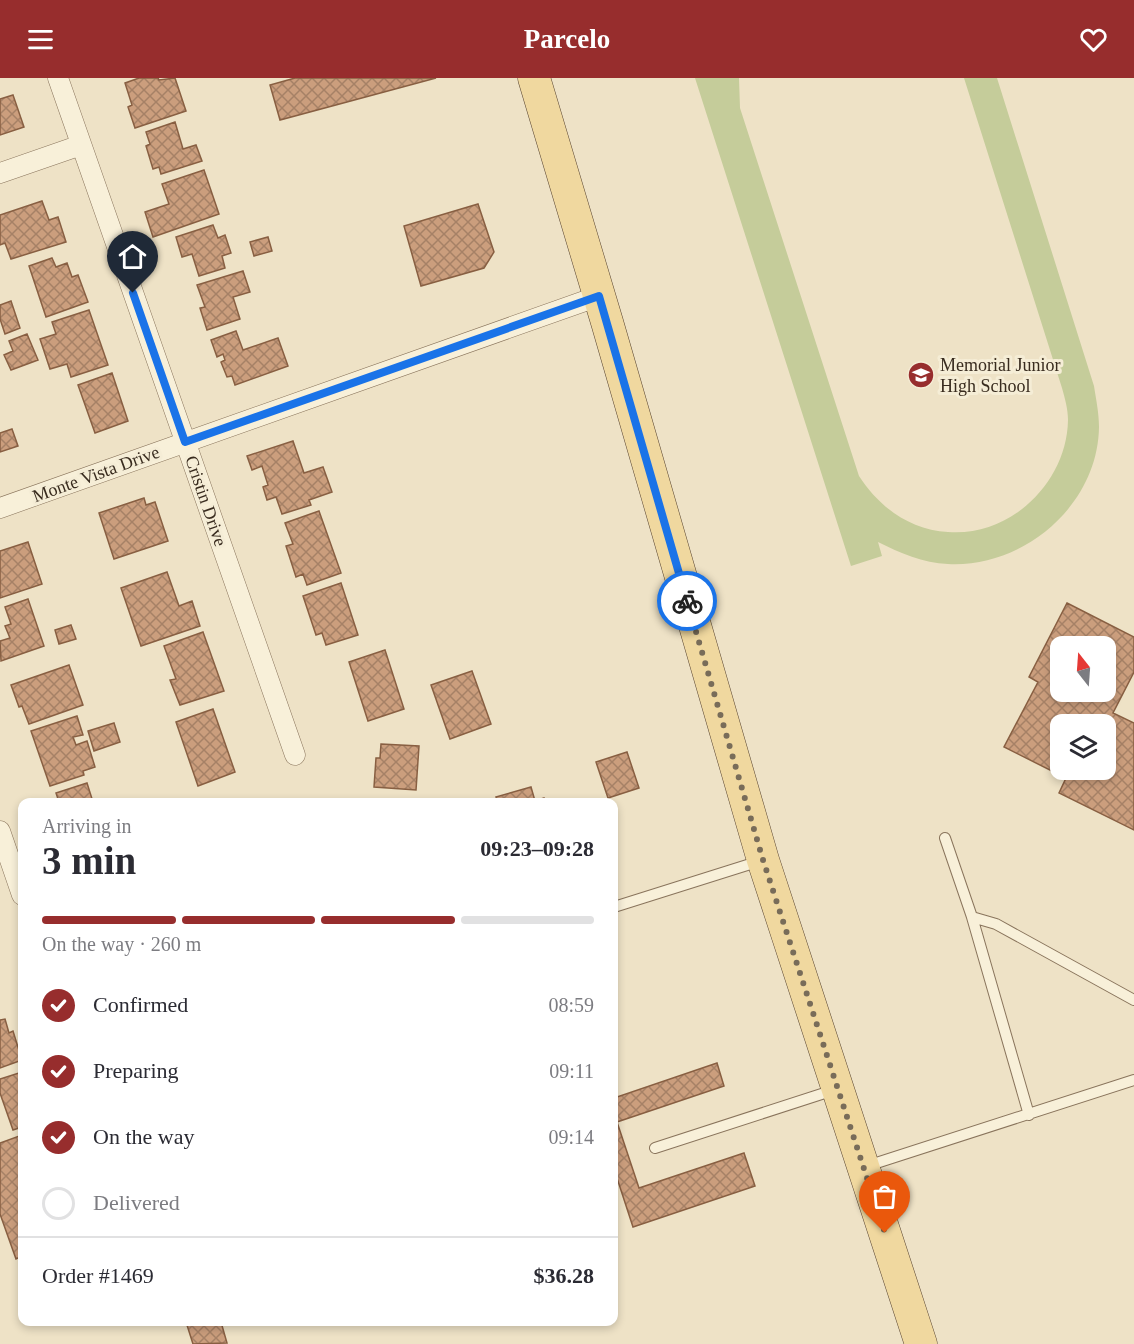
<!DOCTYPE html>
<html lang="en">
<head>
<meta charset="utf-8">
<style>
	body { margin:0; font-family:"Times New Roman",serif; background:#f2f2f3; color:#2b2b33; height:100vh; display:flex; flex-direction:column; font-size:22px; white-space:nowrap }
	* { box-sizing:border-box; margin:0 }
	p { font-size:20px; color:#7c7c81 }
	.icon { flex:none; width:33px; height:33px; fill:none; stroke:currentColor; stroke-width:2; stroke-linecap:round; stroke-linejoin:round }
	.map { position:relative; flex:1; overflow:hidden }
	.details { position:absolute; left:18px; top:720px; width:600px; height:528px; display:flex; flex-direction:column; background:#fff; border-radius:12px; box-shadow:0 3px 9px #0003 }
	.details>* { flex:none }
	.needle { width:39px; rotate:343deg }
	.controls { position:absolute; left:1050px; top:558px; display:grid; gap:12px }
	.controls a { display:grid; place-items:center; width:66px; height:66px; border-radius:12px; background:#fff; box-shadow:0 3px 9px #0003; font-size:30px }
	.pin { position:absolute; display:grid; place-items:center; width:51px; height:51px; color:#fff; margin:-62px -26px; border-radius:50% 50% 50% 0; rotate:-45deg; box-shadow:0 0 6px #0007 }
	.pin .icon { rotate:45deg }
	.courier { position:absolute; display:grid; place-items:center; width:60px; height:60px; margin:-30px; border:4px solid #1a73e8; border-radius:50%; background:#fff; color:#222; box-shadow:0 2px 8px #0007 }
	.overview em { font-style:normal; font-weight:800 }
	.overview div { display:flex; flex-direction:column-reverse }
	.overview { display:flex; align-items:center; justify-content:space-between; height:102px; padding:0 24px }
	h1 { font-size:39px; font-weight:800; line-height:45px }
	.bar { display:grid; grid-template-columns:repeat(4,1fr); gap:9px 6px; align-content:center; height:72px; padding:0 24px }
	.bar i { height:8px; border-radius:4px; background:#e1e1e2 }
	.bar .on { background:#972d2d }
	.bar p { grid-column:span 4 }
	.line { display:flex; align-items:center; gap:15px; padding:0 24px; border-top:2px solid #e1e1e2 }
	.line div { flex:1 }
	ol { padding:0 24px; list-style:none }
	li { display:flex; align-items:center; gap:18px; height:66px }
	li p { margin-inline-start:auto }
	li .icon { padding:6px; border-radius:50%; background:#972d2d; color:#fff; stroke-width:4 }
	li:last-child { color:#7c7c81 }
	li i { width:33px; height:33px; border:3px solid #e1e1e2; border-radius:50% }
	header { display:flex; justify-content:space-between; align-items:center; height:78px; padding:0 24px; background:#972d2d; color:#fff; font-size:27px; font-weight:800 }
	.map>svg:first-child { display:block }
	.park { fill:#c5cc9a }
	.building { fill:url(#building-cross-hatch); stroke:#885f42; stroke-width:1.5; fill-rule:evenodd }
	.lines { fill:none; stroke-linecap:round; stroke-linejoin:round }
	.lane-casing { stroke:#89745c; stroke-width:12 }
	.street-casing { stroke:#89745c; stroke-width:21 }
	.primary-casing { stroke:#574330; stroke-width:33 }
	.lane { stroke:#f8f0d9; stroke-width:10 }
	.street { stroke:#f8f0d9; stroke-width:20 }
	.primary { stroke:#f0d89f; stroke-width:32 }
	.done { stroke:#786c59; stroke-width:6; stroke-dasharray:0 10.8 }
	.route { stroke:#1a73e8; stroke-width:8 }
	.labels { text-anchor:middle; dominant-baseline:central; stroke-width:6; stroke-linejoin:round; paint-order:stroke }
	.poi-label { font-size:18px; fill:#392c1f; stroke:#f5edd6; text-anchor:start }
	.street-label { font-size:18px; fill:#392c1f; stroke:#f5edd6 }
</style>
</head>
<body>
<header><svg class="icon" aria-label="menu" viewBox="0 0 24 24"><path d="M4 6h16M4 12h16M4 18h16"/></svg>Parcelo<svg class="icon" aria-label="heart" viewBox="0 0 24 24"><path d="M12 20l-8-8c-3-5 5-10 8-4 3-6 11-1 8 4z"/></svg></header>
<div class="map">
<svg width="1134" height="1266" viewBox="0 0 1134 1266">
	<defs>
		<pattern id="building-cross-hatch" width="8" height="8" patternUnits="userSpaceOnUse" patternTransform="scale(1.5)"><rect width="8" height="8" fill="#cb9e7d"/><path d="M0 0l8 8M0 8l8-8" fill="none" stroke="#a68166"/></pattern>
	</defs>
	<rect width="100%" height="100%" fill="#eee2c6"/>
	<path class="park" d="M695,0H739L740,30L859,398C879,429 910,452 948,454C1011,459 1067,404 1068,342C1068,331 1065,321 1062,310L964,0H997L1094,308C1096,321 1099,335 1099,349C1098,427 1024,490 948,486C923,485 900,475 878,464L882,478L851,488Z"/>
	<path class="building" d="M139,0H158L159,2L175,0L186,33L135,50L128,29L132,27L125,5Z
		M295,0H436L280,42L270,7Z
		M13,17L24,49L0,57V21Z
		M175,44L183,71L196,67L202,83L161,96L159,89L153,91L146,68L150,66L146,54Z
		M204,92L219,136L153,159L145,134L169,126L162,106Z
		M42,123L49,142L58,139L66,164L11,181L5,165L0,167V137Z
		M478,126L494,174L484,190L421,208L404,148Z
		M213,147L218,160L225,157L231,175L222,178L225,190L199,198L192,176L182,179L176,159Z
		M268,159L272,173L254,178L250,164Z
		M52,180L56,189L67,185L72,199L78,197L88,224L46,239L29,188Z
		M243,193L250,214L233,219L240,241L207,252L200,230L205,229L197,207Z
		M11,223L20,250L5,256L0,241V227Z
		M89,232L108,287L71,299L67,286L50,291L40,261L56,256L52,244Z
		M236,253L243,272L278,260L288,288L235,307L232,298L227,299L221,284L225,282L223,276L217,279L211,262Z
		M27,256L38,282L11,292L4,277L13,273L9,263Z
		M112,295L128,343L95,355L78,307Z
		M12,351L18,368L0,374V355Z
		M293,363L304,395L323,389L332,414L309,422L311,427L282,436L276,419L267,422L263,409L268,407L262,388L252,392L247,378Z
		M144,420L146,427L155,424L168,463L114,481L99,435Z
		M319,433L341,495L307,507L303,496L296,499L286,468L293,466L285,445Z
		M28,464L42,506L0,520V473Z
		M167,494L179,528L192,523L200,548L141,568L121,510Z
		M341,505L358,557L326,567L322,555L316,557L303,518Z
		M28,521L44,568L1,583L0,563L10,560L5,548L11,546L5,529Z
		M1067,525L1134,559V594L1113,635L1134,645V752L1059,715L1066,700L1004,669L1038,604L1029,599ZM1060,568H1106V614H1060ZM1060,646H1106V692H1060Z
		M71,547L76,561L59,566L55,552Z
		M203,554L224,613L180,627L170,602L176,601L164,568Z
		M385,572L404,631L368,643L349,584Z
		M69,587L83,627L29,646L22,628L19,629L11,607Z
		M472,593L491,646L450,661L431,607Z
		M213,631L235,694L198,708L176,644Z
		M77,638L83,657L73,659L76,667L87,663L95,689L83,693L84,697L50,708L31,653Z
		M114,645L120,664L94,673L88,653Z
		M381,666L419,668L416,712L374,709L376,680H380Z
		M627,674L639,710L608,720L596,684Z
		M87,705L93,724H59L56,715Z
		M531,709L535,723L544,720L545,724H498L496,719Z
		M5,941L9,955L13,953L22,982L0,990V942Z
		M717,985L724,1008L617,1044L639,1110L744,1075L755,1108L633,1149L614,1091V1020Z
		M22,994V1049L13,1052L0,1015V1001Z
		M22,1057V1178L16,1181L0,1136V1065Z
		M186,1244H221L227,1265L193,1266Z"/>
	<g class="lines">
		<defs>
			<path id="lane" d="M945,760L972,839L996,846L1134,922
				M614,829L760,783
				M972,839L1029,1037
				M655,1070L834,1012
				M867,1088L1134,1002"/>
			<path id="street" d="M58,0L295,677
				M0,95L81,67
				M0,430L599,218
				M0,753L22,817"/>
			<path id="primary" d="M534,0L607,244L763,782L921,1266"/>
		</defs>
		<use href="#lane" class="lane-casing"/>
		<use href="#street" class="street-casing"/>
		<use href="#primary" class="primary-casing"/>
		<use href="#lane" class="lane"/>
		<use href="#street" class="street"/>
		<use href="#primary" class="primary"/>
	</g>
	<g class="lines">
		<path class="done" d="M687,523L763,782L885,1155"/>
		<path class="route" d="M133,215L185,364L599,218L687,523"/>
	</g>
	<defs>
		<symbol id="school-disc" viewBox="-11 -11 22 22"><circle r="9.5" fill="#972d2d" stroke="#f5edd6"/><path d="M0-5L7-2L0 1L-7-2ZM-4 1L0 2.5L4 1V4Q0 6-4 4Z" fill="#fff"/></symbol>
	</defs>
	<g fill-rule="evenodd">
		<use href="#school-disc" x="906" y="282" width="30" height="30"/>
	</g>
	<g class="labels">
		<g class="poi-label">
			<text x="940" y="287">Memorial Junior<tspan x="940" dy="21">High School</tspan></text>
		</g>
		<g class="street-label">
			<text transform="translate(96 396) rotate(-20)">Monte Vista Drive</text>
			<text transform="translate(206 423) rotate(71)">Cristin Drive</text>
		</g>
	</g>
</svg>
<div class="controls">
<a><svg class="needle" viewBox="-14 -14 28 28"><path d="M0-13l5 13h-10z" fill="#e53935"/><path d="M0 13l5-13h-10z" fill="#7c7c81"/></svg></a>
<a><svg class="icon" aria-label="layers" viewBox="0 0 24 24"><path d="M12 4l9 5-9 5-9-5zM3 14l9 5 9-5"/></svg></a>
</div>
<div class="pin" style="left:885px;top:1155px;background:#ea580c"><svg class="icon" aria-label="bag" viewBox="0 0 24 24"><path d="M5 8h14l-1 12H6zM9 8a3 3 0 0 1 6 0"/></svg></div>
<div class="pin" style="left:133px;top:215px;background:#1f2937"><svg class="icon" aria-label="home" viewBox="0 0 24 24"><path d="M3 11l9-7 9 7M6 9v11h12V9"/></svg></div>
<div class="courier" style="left:687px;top:523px"><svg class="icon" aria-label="bike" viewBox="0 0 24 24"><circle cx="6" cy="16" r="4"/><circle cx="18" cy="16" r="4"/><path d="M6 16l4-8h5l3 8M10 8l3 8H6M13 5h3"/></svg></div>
<section class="details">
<div class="overview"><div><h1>3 min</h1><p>Arriving in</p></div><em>09:23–09:28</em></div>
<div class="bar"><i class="on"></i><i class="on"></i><i class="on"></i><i></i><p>On the way · 260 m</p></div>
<ol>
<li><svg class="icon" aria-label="check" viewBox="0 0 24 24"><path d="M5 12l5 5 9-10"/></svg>Confirmed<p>08:59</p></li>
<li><svg class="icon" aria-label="check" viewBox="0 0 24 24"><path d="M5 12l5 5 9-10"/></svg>Preparing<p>09:11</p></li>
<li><svg class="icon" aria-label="check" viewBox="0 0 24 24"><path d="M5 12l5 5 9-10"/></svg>On the way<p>09:14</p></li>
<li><i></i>Delivered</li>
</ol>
<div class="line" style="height:78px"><div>Order #1469</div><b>$36.28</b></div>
</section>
</div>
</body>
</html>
